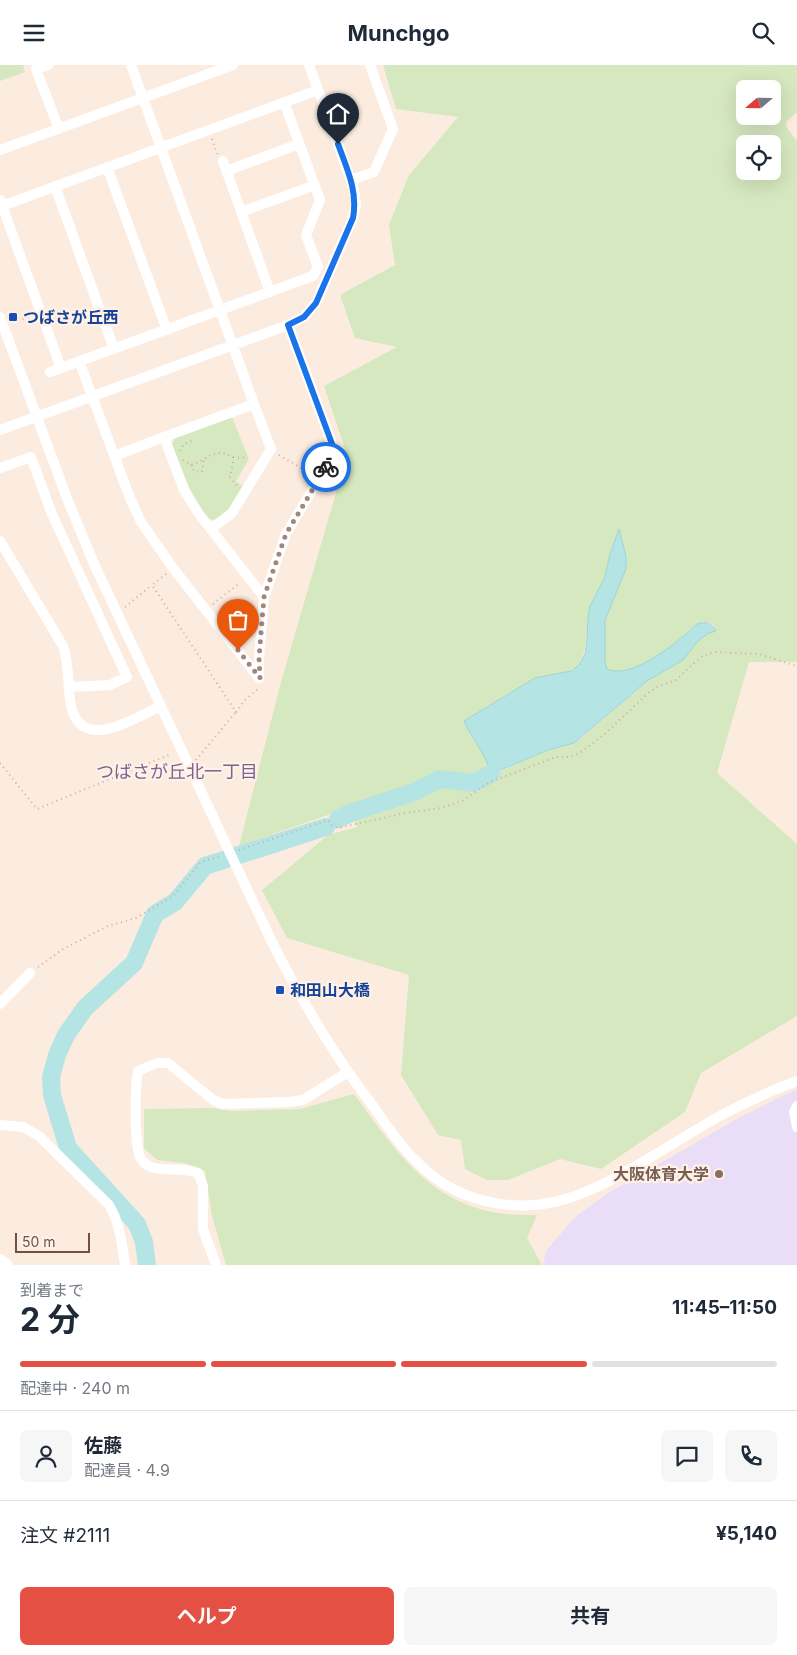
<!DOCTYPE html>
<html lang="ja">
<head>
<meta charset="utf-8">
<style>
	body { margin:0; font-family:Inter,"Noto Sans JP",sans-serif; background:#f6f6f7; color:#1f2937; height:100vh; display:flex; flex-direction:column; font-size:19px; white-space:nowrap }
	* { box-sizing:border-box; margin:0 }
	p { font-size:16px; color:#747a83 }
	.icon { flex:none; width:28px; height:28px; fill:none; stroke:currentColor; stroke-width:2; stroke-linecap:round; stroke-linejoin:round }
	.map { position:relative; height:1200px; overflow:hidden }
	.details { display:flex; flex-direction:column; background:#fff; flex:1 }
	.details>* { flex:none }
	.needle { width:32px; rotate:250deg }
	.fabs { position:absolute; left:736px; top:15px; display:grid; gap:10px }
	.fabs a { display:grid; place-items:center; width:45px; height:45px; border-radius:8px; background:#fff; box-shadow:0 5px 20px #0002; font-size:25px }
	.scale { position:absolute; left:15px; bottom:12px; width:75px; box-sizing:border-box; padding-left:5px; border:2px solid #725048; border-top:0; font-size:14px; line-height:18px; white-space:nowrap; color:#725048; -webkit-text-stroke:4px #fff1e5; paint-order:stroke }
	.pin { position:absolute; display:grid; place-items:center; width:42px; height:42px; color:#fff; margin:-51px -21px; border-radius:50% 50% 50% 0; rotate:-45deg; box-shadow:0 0 5px #0007 }
	.pin .icon { rotate:45deg }
	.courier { position:absolute; display:grid; place-items:center; width:50px; height:50px; margin:-25px; border:4px solid #1a73e8; border-radius:50%; background:#fff; color:#222; box-shadow:0 1px 6px #0007 }
	.headline em { font-style:normal; font-weight:700 }
	.headline div { display:flex; flex-direction:column-reverse }
	.headline { display:flex; align-items:center; justify-content:space-between; height:85px; padding:0 20px }
	h1 { font-size:32px; font-weight:700; line-height:38px }
	.bar { display:grid; grid-template-columns:repeat(4,1fr); gap:8px 5px; align-content:center; height:60px; padding:0 20px }
	.bar i { height:6px; border-radius:4px; background:#e0e1e3 }
	.bar .active { background:#e55045 }
	.bar p { grid-column:span 4 }
	.line { display:flex; align-items:center; gap:12px; padding:0 20px; border-top:1px solid #e0e1e3 }
	.line div { flex:1 }
	.round { display:grid; place-items:center; flex:none; width:52px; height:52px; border-radius:8px; background:#f6f6f7 }
	.action { display:flex; gap:10px; margin-top:auto; padding:10px 20px }
	.action a { flex:1; height:58px; border-radius:8px; background:#e55045; color:#fff; font-size:20px; font-weight:700; line-height:58px; text-align:center }
	.action a+a { background:#f6f6f7; color:#1f2937 }
	header { display:flex; justify-content:space-between; align-items:center; height:65px; padding:0 20px; background:#fff; font-size:22px; font-weight:700 }
	.map>svg:first-child { display:block }
	.education { fill:#e9ddf8 }
	.green { fill:#d6e8bf; fill-rule:evenodd }
	.water { fill:#b5e4e4; stroke:#9bd6d6 }
	.lines { fill:none; stroke-linecap:round; stroke-linejoin:round }
	.river { stroke:#b5e4e4; stroke-width:18 }
	.path { stroke:#d5a99b; stroke-width:2; stroke-dasharray:1 4; stroke-linecap:butt }
	.minor { stroke:#fff; stroke-width:10 }
	.done { stroke:#a2877d; stroke-width:5; stroke-dasharray:0 9 }
	.route { stroke:#1a73e8; stroke-width:6 }
	.transit-dot { fill:#1a4fb4; stroke:#fff1e5; stroke-width:2 }
	.education-dot { fill:#8d6e63; stroke:#fff1e5; stroke-width:2 }
	.labels { text-anchor:middle; dominant-baseline:central; stroke-width:4.5; stroke-linejoin:round; paint-order:stroke }
	.transit-label { font-size:16px; font-weight:bold; fill:#164399; stroke:#fff1e5; text-anchor:start }
	.education-label { font-size:16px; font-weight:bold; fill:#785e54; stroke:#fff1e5; text-anchor:end }
	.neighbourhood-label { font-size:18px; fill:#7c6395; stroke:#fff1e5 }
</style>
</head>
<body>
<header><svg class="icon" aria-label="menu" viewBox="0 0 24 24"><path d="M4 6h16M4 12h16M4 18h16"/></svg>Munchgo<svg class="icon" aria-label="search" viewBox="0 0 24 24"><circle cx="10" cy="10" r="6"/><path d="M15 15l6 6"/></svg></header>
<div class="map">
<svg width="797" height="1200" viewBox="0 0 797 1200">
	<rect width="100%" height="100%" fill="#fcece0"/>
	<path class="education" d="M797,1024V1200H543L546,1186L574,1153L608,1128L742,1051Z"/>
	<path class="green" d="M0,0H26L23,1L25,7L0,16Z
		M383,0H797V47L786,57L787,63L797,76V597H749L717,708L797,779V951L701,1008L685,1047L601,1104L560,1094L508,1115H487L465,1104L461,1075L438,1070L401,1010L409,910L287,873L262,825L328,770L357,762L351,742L239,781L281,617L347,390L324,321L397,282L355,273L340,230L395,200L389,160L409,110L458,52L396,44ZM745,24H772V51H745ZM745,79H772V106H745ZM622,481C633,512 610,527 605,555C602,568 606,585 605,598L607,604C624,612 652,595 666,586C677,578 685,567 696,560C699,558 704,558 708,557L713,560L716,566L709,568L698,576L683,595L647,616L580,674L574,678L548,685L494,709L491,708L488,695L470,670L580,599C589,580 585,561 590,541C593,532 599,524 603,516C607,508 608,497 610,489Z
		M232,352L249,394L236,416L243,421L230,443L216,455L208,454L194,434L172,380L175,373Z
		M354,1029C389,1076 420,1127 480,1144C499,1150 518,1150 537,1150L527,1173L542,1200H226L212,1151L205,1106L185,1098L157,1095L144,1083V1044L212,1043L231,1046L300,1044Z"/>
	<path class="water" d="M619,464L626,491V504L605,555V598L607,604C632,616 680,575 697,559C707,556 711,558 716,566L709,568L698,576L683,595L647,616L574,678L548,685L491,709C486,688 472,675 464,656L535,613L571,606L580,599L585,589L587,575L588,553L590,541L604,514L610,489Z"/>
	<g class="lines">
		<path class="river" d="M338,754L353,747L414,727L440,714L473,718L491,709
			M147,1200L144,1177L137,1159L68,1083L52,1030L51,1012L57,990L66,970L85,943L134,898L155,849L175,837L205,801L326,762"/>
		<path class="path" d="M212,74L217,89
			M13,257L32,251
			M180,386L184,379L192,376
			M279,390L311,409
			M233,392L246,393
			M183,395L191,400C209,395 212,381 233,392V398L230,412L237,421
			M191,400L194,406L202,407L204,393
			M166,509L152,520L236,647L245,635L259,623
			M213,539L240,518
			M125,542L152,520
			M196,695L236,647
			M0,698L37,744L171,689
			M239,785L328,755L332,761L338,763L405,748L441,743L462,736L490,717L556,692H570L580,688L606,668L648,628L657,622L676,615L702,591L715,587L759,589L797,601
			M38,902L63,884L108,861L136,853L173,831L201,797L220,791"/>
		<path class="minor" d="M48,0L36,4L59,64
			M131,0L254,339
			M0,85L233,0
			M223,96L270,227
			M107,102L167,265
			M226,106L299,79
			M351,115L374,107L393,64L370,0
			M55,121L114,284
			M0,135L61,303
			M2,141L318,25
			M241,147L315,120
			M0,252L68,436L94,499L271,875C299,931 330,984 367,1033C383,1054 397,1078 416,1096C462,1144 531,1152 590,1125C635,1105 675,1076 718,1052C744,1038 770,1026 797,1016
			M79,296L130,433L141,457L173,503L259,613V593L264,532L199,449L184,425L164,372L114,391
			M50,307L313,211L318,202L306,170L320,135L284,37
			M0,365L288,260L304,252L316,238L353,153L356,139L354,124L309,0
			M164,372L254,339L271,384L232,448L211,464
			M0,403L31,392L52,449L127,612L110,620L70,622
			M0,476L63,581C70,602 67,621 71,641C82,689 136,652 161,641
			M264,532L286,469L335,387L288,260
			M0,939L30,908
			M797,1041L794,1047L797,1062
			M0,1060L23,1062L39,1071L109,1140C120,1158 122,1179 125,1200
			M0,1194L8,1200
			M216,1200L203,1164V1121L198,1108C183,1102 166,1107 151,1102C147,1101 142,1096 140,1092C134,1077 135,1022 138,1006L157,998H168L213,1035L223,1039L289,1037L303,1035L348,1007"/>
	</g>
	<g class="lines">
		<path class="done" d="M238,585L260,613L259,593L264,532L286,469L326,402"/>
		<path class="route" d="M326,402L335,387L288,260L304,252L316,238L353,153C358,126 347,104 338,79"/>
	</g>
	<g class="transit-dot">
		<rect x="8" y="247" width="10" height="10" rx="2.5"/>
		<rect x="275" y="920" width="10" height="10" rx="2.5"/>
	</g>
	<circle class="education-dot" cx="719" cy="1109" r="5"/>
	<g class="labels">
		<g class="transit-label">
			<text x="23" y="252">つばさが丘西</text>
			<text x="290" y="925">和田山大橋</text>
		</g>
		<g class="education-label">
			<text x="709" y="1109">大阪体育大学</text>
		</g>
		<g class="neighbourhood-label">
			<text x="177" y="706">つばさが丘北一丁目</text>
		</g>
	</g>
</svg>
<div class="fabs">
<a><svg class="needle" viewBox="-14 -14 28 28"><path d="M0-13l5 13h-10z" fill="#e53935"/><path d="M0 13l5-13h-10z" fill="#747a83"/></svg></a>
<a><svg class="icon" aria-label="locate" viewBox="0 0 24 24"><circle cx="12" cy="12" r="6"/><path d="M12 2v4M12 18v4M2 12h4M18 12h4"/></svg></a>
</div>
<div class="scale">50 m</div>
<div class="pin" style="left:238px;top:585px;background:#ea580c"><svg class="icon" aria-label="bag" viewBox="0 0 24 24"><path d="M5 8h14l-1 12H6zM9 8a3 3 0 0 1 6 0"/></svg></div>
<div class="pin" style="left:338px;top:79px;background:#1f2937"><svg class="icon" aria-label="home" viewBox="0 0 24 24"><path d="M3 11l9-7 9 7M6 9v11h12V9"/></svg></div>
<div class="courier" style="left:326px;top:402px"><svg class="icon" aria-label="bike" viewBox="0 0 24 24"><circle cx="6" cy="16" r="4"/><circle cx="18" cy="16" r="4"/><path d="M6 16l4-8h5l3 8M10 8l3 8H6M13 5h3"/></svg></div>
</div>
<section class="details">
<div class="headline"><div><h1>2 分</h1><p>到着まで</p></div><em>11:45–11:50</em></div>
<div class="bar"><i class="active"></i><i class="active"></i><i class="active"></i><i></i><p>配達中 · 240 m</p></div>
<div class="line" style="height:90px"><a class="round"><svg class="icon" aria-label="person" viewBox="0 0 24 24"><circle cx="12" cy="8" r="4"/><path d="M4 21q1-7 8-7t8 7"/></svg></a><div><b>佐藤</b><p>配達員 · 4.9</p></div><a class="round"><svg class="icon" aria-label="chat" viewBox="0 0 24 24"><path d="M4 5h16v11H9l-5 4z"/></svg></a><a class="round"><svg class="icon" aria-label="phone" viewBox="0 0 24 24"><path d="M5 4h4l2 5-3 2q2 4 5 5l2-3 5 2v4C11 20 4 13 5 4z"/></svg></a></div>
<div class="line" style="height:65px"><div>注文 #2111</div><b>¥5,140</b></div>
<div class="action"><a>ヘルプ</a><a>共有</a></div>
</section>
</body>
</html>
